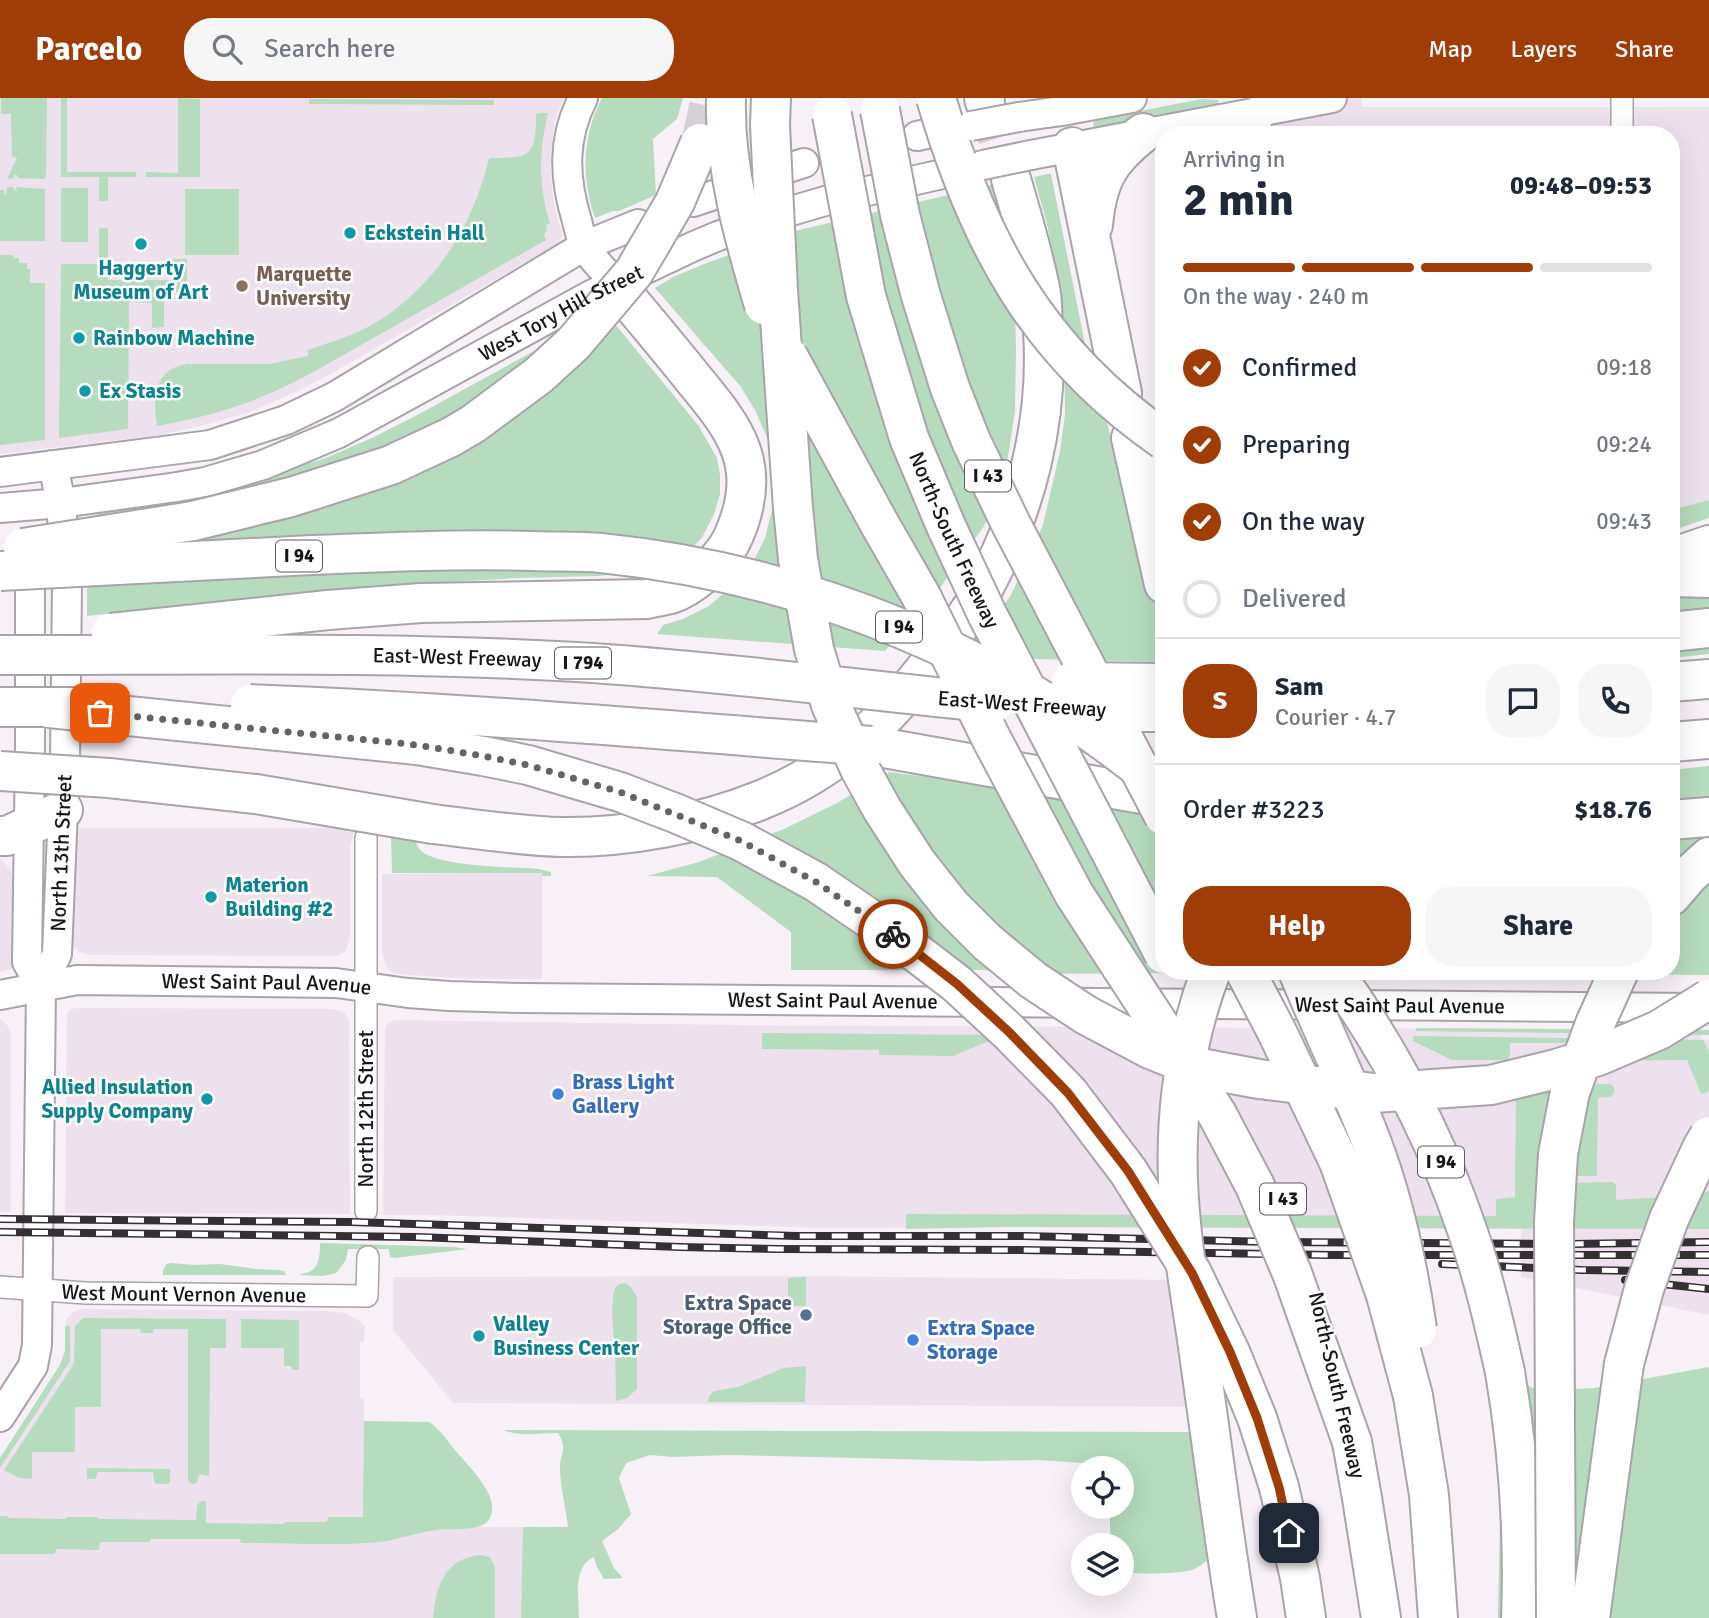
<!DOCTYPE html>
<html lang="en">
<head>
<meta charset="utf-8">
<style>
	body { margin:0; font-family:Signika,sans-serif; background:#f6f6f7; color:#1f2937; height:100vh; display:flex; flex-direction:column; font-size:26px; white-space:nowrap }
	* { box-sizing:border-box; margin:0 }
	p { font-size:23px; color:#747a83 }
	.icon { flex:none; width:38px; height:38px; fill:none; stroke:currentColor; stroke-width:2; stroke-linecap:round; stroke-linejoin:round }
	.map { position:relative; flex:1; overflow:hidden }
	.side { position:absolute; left:1155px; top:28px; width:525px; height:854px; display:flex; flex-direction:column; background:#fff; border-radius:28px; box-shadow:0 7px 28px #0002 }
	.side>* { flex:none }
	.tools { position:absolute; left:1071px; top:1358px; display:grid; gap:14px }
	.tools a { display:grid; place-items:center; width:63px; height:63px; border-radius:50%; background:#fff; box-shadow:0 7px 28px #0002; font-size:35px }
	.pin { position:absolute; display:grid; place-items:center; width:60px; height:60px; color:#fff; margin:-30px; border-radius:14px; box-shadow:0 4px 10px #0006 }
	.courier { position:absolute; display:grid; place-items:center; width:70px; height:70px; margin:-35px; border:5px solid #a03c06; border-radius:50%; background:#fff; color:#222; box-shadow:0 2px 9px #0007 }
	.headline em { font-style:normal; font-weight:700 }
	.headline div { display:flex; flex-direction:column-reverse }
	.headline { display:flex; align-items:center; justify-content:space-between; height:119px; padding:0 28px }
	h1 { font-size:46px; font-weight:700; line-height:52px }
	.bar { display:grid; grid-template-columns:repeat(4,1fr); gap:10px 7px; align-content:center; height:84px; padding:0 28px }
	.bar i { height:9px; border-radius:5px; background:#e0e1e3 }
	.bar .current { background:#a03c06 }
	.bar p { grid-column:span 4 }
	.line { display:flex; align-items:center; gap:18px; padding:0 28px; border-top:2px solid #e0e1e3 }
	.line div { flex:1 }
	.round { display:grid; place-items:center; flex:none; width:74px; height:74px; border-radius:28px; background:#f6f6f7 }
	ol { padding:0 28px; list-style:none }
	li { display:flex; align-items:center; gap:21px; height:77px }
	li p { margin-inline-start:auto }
	li .icon { padding:7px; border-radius:50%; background:#a03c06; color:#fff; stroke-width:4 }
	li:last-child { color:#747a83 }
	li i { width:38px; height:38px; border:4px solid #e0e1e3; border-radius:50% }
	.cta { display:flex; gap:14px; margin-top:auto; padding:14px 28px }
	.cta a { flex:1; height:80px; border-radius:28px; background:#a03c06; color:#fff; font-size:28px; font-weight:700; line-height:80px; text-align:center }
	.cta a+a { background:#f6f6f7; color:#1f2937 }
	header { display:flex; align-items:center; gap:42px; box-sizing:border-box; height:98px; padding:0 35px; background:#a03c06; color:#fff }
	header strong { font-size:33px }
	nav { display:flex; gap:38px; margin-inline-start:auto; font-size:24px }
	.search { width:490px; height:63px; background:#f6f6f7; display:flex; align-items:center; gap:18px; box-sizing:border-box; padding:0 24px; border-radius:28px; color:#747a83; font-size:26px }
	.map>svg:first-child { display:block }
	.built { fill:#ede1ee }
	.green { fill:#b6dbbe }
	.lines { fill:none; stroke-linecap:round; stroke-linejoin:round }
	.motorway-tunnel { stroke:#d6cfd6; stroke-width:38; stroke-dasharray:38 19; stroke-linecap:butt }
	.minor-casing { stroke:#a9a3aa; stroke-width:24 }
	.tertiary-casing { stroke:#a9a3aa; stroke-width:32 }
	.motorway-casing { stroke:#a9a3aa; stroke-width:42 }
	.minor { stroke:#fff; stroke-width:21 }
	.tertiary { stroke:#fff; stroke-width:28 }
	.motorway { stroke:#fff; stroke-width:38 }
	.rail-casing { stroke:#332f33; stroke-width:8 }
	.rail { stroke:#fff; stroke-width:5; stroke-dasharray:16; stroke-linecap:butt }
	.tertiary-bridge-casing { stroke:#a9a3aa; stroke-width:32; stroke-linecap:butt }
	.motorway-bridge-casing { stroke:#a9a3aa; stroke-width:42; stroke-linecap:butt }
	.tertiary-bridge { stroke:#fff; stroke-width:28 }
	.motorway-bridge { stroke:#fff; stroke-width:38 }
	.done { stroke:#666266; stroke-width:7; stroke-dasharray:0 12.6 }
	.route { stroke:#a03c06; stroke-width:9 }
	.culture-dot { fill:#0f9aa8; stroke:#fff; stroke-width:2.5 }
	.education-dot { fill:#8d6e63; stroke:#fff; stroke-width:2.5 }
	.shop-dot { fill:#3f7fe0; stroke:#fff; stroke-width:2.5 }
	.service-dot { fill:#5c6f8a; stroke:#fff; stroke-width:2.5 }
	.labels { text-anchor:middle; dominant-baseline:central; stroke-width:5; stroke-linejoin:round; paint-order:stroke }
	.shield { fill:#fff; stroke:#5d5b5d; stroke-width:2 }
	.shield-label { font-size:19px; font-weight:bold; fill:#181518 }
	.culture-label { font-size:21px; font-weight:bold; fill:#0d838f; stroke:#fff; text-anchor:start }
	.education-label { font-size:21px; font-weight:bold; fill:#785e54; stroke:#fff; text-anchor:start }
	.street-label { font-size:21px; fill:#181518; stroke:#fff }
	.shop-label { font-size:21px; font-weight:bold; fill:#366cbe; stroke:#fff; text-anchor:start }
	.service-label { font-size:21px; font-weight:bold; fill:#4e5e75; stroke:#fff; text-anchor:end }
</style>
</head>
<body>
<header>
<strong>Parcelo</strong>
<div class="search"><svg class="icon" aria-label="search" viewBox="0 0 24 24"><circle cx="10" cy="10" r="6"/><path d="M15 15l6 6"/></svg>Search here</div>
<nav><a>Map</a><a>Layers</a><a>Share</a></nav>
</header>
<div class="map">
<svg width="1709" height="1520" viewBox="0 0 1709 1520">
	<rect width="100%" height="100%" fill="#f7f0f7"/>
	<path class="built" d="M0,0H564L560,8L554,28L550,68L553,101L562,137L560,143L554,148L325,279L300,292L250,314L204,327L159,337L0,356Z
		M1242,0H1361L1362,9H1709V402L1671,412V37H1243Z
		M74,730H355L350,748V837L347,850L345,854L337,858L89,857L77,853L70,844Z
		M0,760L8,769L15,783V867L13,870L0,874Z
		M542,775V881H471L396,876L388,871L385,866L382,852V776Z
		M78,910L333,911L345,915L349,922L350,1116L65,1115L67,919L68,914L72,911Z
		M0,921L7,927L11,936V1114H0Z
		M397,922L730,927L1698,932L1703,941L1709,942V1217L1521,1179V1131L1002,1129L823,1130L432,1117H383L385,930L389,924Z
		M806,1178L1185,1182L1192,1309L453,1305L393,1232V1179Z
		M81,1211L328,1213L344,1215L358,1222L365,1228L364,1244H360V1300H364V1427L568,1430V1520H0V1360L60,1267L65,1253L66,1222L73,1214Z"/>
	<path class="green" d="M1,0H47L46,78L44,81L18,80L17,77H14V80L7,81L17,60L12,58L11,16H1Z
		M61,0H67V74H136V79H108V103H99V79H61Z
		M178,0L200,1V79H146V74L178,75Z
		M602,0H683L677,21L653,41L656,97L619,113H613L595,120C581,79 582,38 602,0Z
		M309,1L494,2V7L309,6Z
		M1203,1L1218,2L1219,9L1094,32L1093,25L1099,21L1191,3Z
		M542,15H548C539,52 538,88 550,125L546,127L547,131L544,137L546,142L317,272C291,286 265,299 237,308C211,317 184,323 157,328C153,301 153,271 187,266H269L308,258V252C328,245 349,239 368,229C432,194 473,129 489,60C531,60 536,59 536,16Z
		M1047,76H1051L1085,246L1121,376L1157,362L1164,367V564L1036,561L973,542L1010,499L1043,427L1060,353L1065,317L1064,228L1057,175L1047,126L1034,79Z
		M995,86L1007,135L1015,212L1016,250L1015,313L1004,385L984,428L937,494L885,553L657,536L663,527L683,521L709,508L731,489L755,460L765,440L774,404L771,349L756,314L741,289L655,190L673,179L704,166L795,133Z
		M7,89H12L17,94L16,89L45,91V143H0V92H4V96L6,97Z
		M61,90H88V144H61Z
		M185,91H239V157H185Z
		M99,130H108V182H172L173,161H187V186L180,194H164V229L152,230V203L151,205L129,204L128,331L59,340L61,166H99Z
		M0,157H13L14,160H19V165H27V171H30V185H45V342L0,347Z
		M605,214L698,327L717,360L720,377V396L714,416L703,438L690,453L658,472L598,478L518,480L362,489L87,518V436L96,427L97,413L218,393L326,360L374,339L421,315Z
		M1709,402V420L1671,433V412Z
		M1709,468V556L1671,560V482Z
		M1709,668V877L1387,874L1017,876L985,872H791V834L717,779L647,778L699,764L784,731L837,705L889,674L982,686L1164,715V873H1671V672Z
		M391,738L415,742C416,744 419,751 420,752C436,769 514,769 539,771L551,774V778H542V775H392Z
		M1416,930L1709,932V937L1416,933Z
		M762,935L994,937L995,942L986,944L953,958L879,957V952L762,951Z
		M1413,938L1703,942L1709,953V992L1707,995L1701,996L1687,962L1596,963L1592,945H1510V957L1507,962H1452L1413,943Z
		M1610,986L1614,989V996L1610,999L1598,1000L1597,1078H1566V1085L1613,1084L1616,1087V1102L1696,1097L1709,1093V1131L1002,1129L906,1131V1116L1496,1118V1101L1515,1099L1516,992L1520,987Z
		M320,1145L455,1149L467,1151L395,1160L390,1159L389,1151H348L346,1162L336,1175L323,1178L299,1177C303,1175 307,1175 311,1173C320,1168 320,1154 320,1145Z
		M171,1165L195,1167L220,1166L256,1171L278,1172L284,1173L286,1177H163V1172L167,1166Z
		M806,1179V1208H790L788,1206V1180Z
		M625,1185L630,1188L637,1199V1291L627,1300L616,1303L615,1245C612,1238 611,1197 615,1191C617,1186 620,1186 625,1185Z
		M83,1220L226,1221V1250H210L209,1378L199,1376L197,1384L194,1386L190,1385L188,1382V1231H153V1235H141L140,1231H101V1309H75V1354H32V1381L19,1380L4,1372L73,1267L74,1263L75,1228Z
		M241,1221L299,1222V1272H292L291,1268H284V1250H241Z
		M65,1228H70V1263L0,1370V1360L60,1267L65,1253Z
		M806,1268L805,1304H708L709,1298L714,1293L738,1289L784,1270Z
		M1709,1269V1520H1498L1500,1422L1526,1287L1540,1293L1594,1290Z
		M364,1323L429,1324C440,1331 446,1341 454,1351C461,1359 468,1367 475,1375C484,1387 500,1407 488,1423C479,1434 450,1430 437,1432C417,1434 399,1442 379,1444C334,1448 287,1445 241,1445L240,1441H151L150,1444H100L99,1452L56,1451L55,1456H0V1418H7L8,1420L66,1421V1419H97L98,1421L196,1422L197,1407L200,1404L206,1403V1425L284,1426L285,1424H327L328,1419H363Z
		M503,1332L1191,1334L1207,1463C1202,1466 1197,1470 1192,1472C1175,1476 1138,1477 1122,1473V1447H1110V1409H1122V1370H1114L1111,1367L1039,1362L980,1363L728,1357L673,1359L650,1357L626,1365L619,1380L631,1416L618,1431L602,1443L614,1470L623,1480L604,1481L596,1467L594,1459C572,1469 579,1500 579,1520H521L523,1429H568C566,1411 561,1392 560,1373C559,1355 569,1353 558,1335C541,1335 518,1339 503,1332Z
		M87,1370L170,1371V1384L167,1386H156L154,1383L153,1374H98L95,1381H87Z
		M481,1457L490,1459L495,1470V1520H433C436,1488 445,1460 481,1457Z"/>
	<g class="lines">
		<path class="motorway-tunnel" d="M985,4L1011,81
			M700,45L710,0"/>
		<defs>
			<g id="minor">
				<path d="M1260,37L1261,0"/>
				<path d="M1622,37V0"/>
				<path d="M366,1113V740"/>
				<path id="s1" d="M0,1189L86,1195L367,1198L368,1159"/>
			</g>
			<g id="tertiary">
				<path d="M583,0C562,41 564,80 577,123C579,131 581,142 585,149C590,158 599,167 606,175"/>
				<path d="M1019,19L1062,13L1132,0"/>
				<path d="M917,38L931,35"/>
				<path d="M1031,57L1332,0"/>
				<path d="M782,72L804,65"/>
				<path d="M693,104L714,97"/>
				<path d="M0,374L210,347L286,322L334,299L584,148L638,126"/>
				<path id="s2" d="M0,410L61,405L177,389L205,384L263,367L339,335L589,198L692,149L718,138L791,113L832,101L978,68"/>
				<path d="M30,454V649L27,864L41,888"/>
				<path id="s3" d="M0,897L77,882L336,885L408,895L449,898L521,900L1696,910"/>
				<path id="s4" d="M0,1319L33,1268L37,1247L41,888L57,856L65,663L67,486L61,405L53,367"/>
			</g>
			<path id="motorway" d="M984,0L985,4
				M770,27L771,0
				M1072,49L1122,295
				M1093,127C1097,83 1108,62 1143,35
				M1131,340L1164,486
				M1671,460L1709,447
				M1671,479L1709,480
				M328,512L421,505L647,501C657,498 670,498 678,493C699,483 725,459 734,437C764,367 736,332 692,279C672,254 651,229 631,205
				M1671,534L1709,530
				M1671,584L1709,581
				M1671,644L1709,641
				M873,648L1164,700
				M1671,722L1709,719
				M433,726C476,731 519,738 562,739C626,740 702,726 761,702C806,684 847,656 881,622C898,606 912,587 927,569C947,544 968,519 983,491C1026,412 1049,323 1043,233C1042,221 1043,208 1041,196C1034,157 1022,119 1011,81
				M0,738H7L63,712
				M1671,798L1689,777L1709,759
				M1505,1274C1519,1356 1524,1437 1521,1520
				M1413,1298L1429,1397L1438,1520
				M1352,1344L1362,1400L1381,1520
				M1279,1389L1300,1480L1306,1520
				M1233,1495L1237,1520"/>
		</defs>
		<use href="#minor" class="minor-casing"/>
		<use href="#tertiary" class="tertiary-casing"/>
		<use href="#motorway" class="motorway-casing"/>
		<use href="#minor" class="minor"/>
		<use href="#tertiary" class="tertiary"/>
		<use href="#motorway" class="motorway"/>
		<defs>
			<path id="rail" d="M0,1121L351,1124L796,1138H1024L1277,1144L1571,1146L1709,1144
				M0,1134L416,1139L680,1149L779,1151L1020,1152L1330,1157H1709
				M1442,1166L1582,1172L1709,1174
				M1625,1182L1709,1191"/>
		</defs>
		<use href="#rail" class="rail-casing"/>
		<use href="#rail" class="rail"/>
		<defs>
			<path id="tertiary-bridge" d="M971,28L1019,19
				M983,67L1031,57"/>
			<g id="motorway-bridge">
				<path d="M726,0C724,70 744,140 764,207"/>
				<path d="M936,0C978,144 1038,255 1164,342"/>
				<path d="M880,12L900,117L921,198L950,290L971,343L1011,426L1164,718"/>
				<path id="s5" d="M832,17L866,198L909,340L946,428L987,516L1164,856"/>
				<path d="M770,27L778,192L793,410L798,461L814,551L831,607L860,671L882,711L917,765L951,808L987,844L1033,882L1086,917L1150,951L1195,969L1259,981L1374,995L1491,987L1556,971L1598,958L1659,932L1709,901"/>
				<path d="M788,258L879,425L921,498L991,640L1074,796L1217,1016L1255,1088L1292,1175L1352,1344"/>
				<path d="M23,450L193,423L291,399L391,367L451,339L473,326L539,277L573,246L634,174L675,104L700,45"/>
				<path d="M0,473C104,468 208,463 312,457C386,454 460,451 533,453C556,454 578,453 601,455C807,476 1005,556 1164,690"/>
				<path d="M111,535L328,512"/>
				<path id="s6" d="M0,557C197,557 397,553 593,565C727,574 860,592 994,605"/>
				<path d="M1071,584L1164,585"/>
				<path d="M250,606C458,614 664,632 871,648"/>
				<path d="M0,609H75"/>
				<path d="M49,610L417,647L483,658L528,667L620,694L675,715L741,743L816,784L892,836L957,886L1009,934L1068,994L1128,1073L1192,1175L1230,1254L1257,1320L1279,1389"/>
				<path d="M1057,610L1140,614H1164"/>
				<path d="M0,673L109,680L256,696L433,726"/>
				<path d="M1211,873C1180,955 1172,1039 1181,1125C1185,1171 1194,1217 1200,1263C1211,1340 1221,1418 1233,1495"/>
				<path d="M1245,873L1277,934L1339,1064L1386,1197L1413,1298"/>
				<path d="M1298,873C1319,924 1343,974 1364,1025C1391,1090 1407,1161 1417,1231"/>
				<path d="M1333,873C1389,951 1435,1038 1466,1129C1483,1176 1494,1225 1505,1274"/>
				<path d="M1556,1520L1554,1124L1558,1056L1570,994L1595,926L1619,873"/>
				<path d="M1590,1520L1624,1266L1644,1191L1669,1121L1702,1050L1709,1038"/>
			</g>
		</defs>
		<use href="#tertiary-bridge" class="tertiary-bridge-casing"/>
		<use href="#motorway-bridge" class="motorway-bridge-casing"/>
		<use href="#tertiary-bridge" class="tertiary-bridge"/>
		<use href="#motorway-bridge" class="motorway-bridge"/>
	</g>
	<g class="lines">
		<path class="done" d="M100,615L417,647L483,658L528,667L620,694L741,743L816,784L893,836"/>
		<path class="route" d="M893,836L957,886L1009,934L1068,995L1128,1073L1192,1175L1230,1254L1257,1320L1279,1389L1289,1435"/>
	</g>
	<g class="culture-dot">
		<circle cx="350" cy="135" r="7"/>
		<circle cx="141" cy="146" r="7"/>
		<circle cx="79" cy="240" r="7"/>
		<circle cx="85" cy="293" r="7"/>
		<circle cx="211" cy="799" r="7"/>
		<circle cx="207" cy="1001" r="7"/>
		<circle cx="479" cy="1238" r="7"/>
	</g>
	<circle class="education-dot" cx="242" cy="188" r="7"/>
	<g class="shop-dot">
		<circle cx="558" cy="996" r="7"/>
		<circle cx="913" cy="1242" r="7"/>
	</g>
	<circle class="service-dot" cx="806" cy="1217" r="7"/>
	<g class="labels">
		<g class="shield">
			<rect x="965" y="362.5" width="46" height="31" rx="5"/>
			<rect x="276" y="442.5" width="46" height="31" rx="5"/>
			<rect x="876" y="513.5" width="46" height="31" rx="5"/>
			<rect x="555" y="549.5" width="56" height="31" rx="5"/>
			<rect x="1418" y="1048.5" width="46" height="31" rx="5"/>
			<rect x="1260" y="1085.5" width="46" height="31" rx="5"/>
		</g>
		<g class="shield-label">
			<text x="988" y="378">I 43</text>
			<text x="299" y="458">I 94</text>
			<text x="899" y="529">I 94</text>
			<text x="583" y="565">I 794</text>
			<text x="1441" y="1064">I 94</text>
			<text x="1283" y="1101">I 43</text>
		</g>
		<g class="culture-label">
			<text x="364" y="135">Eckstein Hall</text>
			<text x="141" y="170" text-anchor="middle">Haggerty<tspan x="141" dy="24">Museum of Art</tspan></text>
			<text x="93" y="240">Rainbow Machine</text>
			<text x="99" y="293">Ex Stasis</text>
			<text x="225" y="787">Materion<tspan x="225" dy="24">Building #2</tspan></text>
			<text x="193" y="989" text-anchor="end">Allied Insulation<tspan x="193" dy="24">Supply Company</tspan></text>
			<text x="493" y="1226">Valley<tspan x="493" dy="24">Business Center</tspan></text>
		</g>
		<g class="education-label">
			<text x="256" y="176">Marquette<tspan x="256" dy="24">University</tspan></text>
		</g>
		<g class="street-label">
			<text stroke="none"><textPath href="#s2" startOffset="602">West Tory Hill Street</textPath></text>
			<text stroke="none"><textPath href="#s5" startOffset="444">North-South Freeway</textPath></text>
			<text stroke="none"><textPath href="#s6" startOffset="457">East-West Freeway</textPath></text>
			<text transform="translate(1022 606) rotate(4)">East-West Freeway</text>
			<text stroke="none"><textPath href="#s4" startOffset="578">North 13th Street</textPath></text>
			<text stroke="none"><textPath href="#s3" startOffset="268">West Saint Paul Avenue</textPath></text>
			<text stroke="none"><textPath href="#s3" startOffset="835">West Saint Paul Avenue</textPath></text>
			<text stroke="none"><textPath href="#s3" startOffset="1402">West Saint Paul Avenue</textPath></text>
			<text transform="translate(366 1011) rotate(-90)">North 12th Street</text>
			<text stroke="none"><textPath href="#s1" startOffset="184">West Mount Vernon Avenue</textPath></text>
			<text transform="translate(1337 1287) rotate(77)">North-South Freeway</text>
		</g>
		<g class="shop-label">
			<text x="572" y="984">Brass Light<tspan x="572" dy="24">Gallery</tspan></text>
			<text x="927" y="1230">Extra Space<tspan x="927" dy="24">Storage</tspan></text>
		</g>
		<g class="service-label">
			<text x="792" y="1205">Extra Space<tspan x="792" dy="24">Storage Office</tspan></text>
		</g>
	</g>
</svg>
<div class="tools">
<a><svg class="icon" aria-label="locate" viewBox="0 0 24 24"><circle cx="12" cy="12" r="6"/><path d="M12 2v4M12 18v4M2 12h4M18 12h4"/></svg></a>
<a><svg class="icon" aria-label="layers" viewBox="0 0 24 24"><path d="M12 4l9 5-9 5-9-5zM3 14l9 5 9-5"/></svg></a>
</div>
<div class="pin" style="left:100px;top:615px;background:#ea580c"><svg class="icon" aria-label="bag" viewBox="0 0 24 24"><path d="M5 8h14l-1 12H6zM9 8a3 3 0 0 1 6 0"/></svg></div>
<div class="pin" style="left:1289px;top:1435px;background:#1f2937"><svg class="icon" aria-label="home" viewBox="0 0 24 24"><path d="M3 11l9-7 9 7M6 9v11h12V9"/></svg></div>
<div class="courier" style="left:893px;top:836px"><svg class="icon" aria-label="bike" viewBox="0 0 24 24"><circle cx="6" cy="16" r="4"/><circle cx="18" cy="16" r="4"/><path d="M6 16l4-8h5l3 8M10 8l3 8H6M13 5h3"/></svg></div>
<section class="side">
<div class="headline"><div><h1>2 min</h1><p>Arriving in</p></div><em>09:48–09:53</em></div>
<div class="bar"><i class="current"></i><i class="current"></i><i class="current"></i><i></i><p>On the way · 240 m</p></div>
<ol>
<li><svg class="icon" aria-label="check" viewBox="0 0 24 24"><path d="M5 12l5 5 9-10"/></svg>Confirmed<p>09:18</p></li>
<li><svg class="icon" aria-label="check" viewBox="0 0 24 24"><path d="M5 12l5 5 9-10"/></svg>Preparing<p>09:24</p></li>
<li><svg class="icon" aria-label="check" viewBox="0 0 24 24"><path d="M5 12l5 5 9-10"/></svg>On the way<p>09:43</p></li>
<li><i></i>Delivered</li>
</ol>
<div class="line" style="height:126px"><b class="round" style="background:#a03c06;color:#fff">S</b><div><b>Sam</b><p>Courier · 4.7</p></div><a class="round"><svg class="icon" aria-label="chat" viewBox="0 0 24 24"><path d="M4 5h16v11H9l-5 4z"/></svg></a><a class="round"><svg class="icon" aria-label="phone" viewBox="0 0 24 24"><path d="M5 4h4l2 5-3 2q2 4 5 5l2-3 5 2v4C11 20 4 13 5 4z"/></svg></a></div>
<div class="line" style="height:91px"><div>Order #3223</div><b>$18.76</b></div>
<div class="cta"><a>Help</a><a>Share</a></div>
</section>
</div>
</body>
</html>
